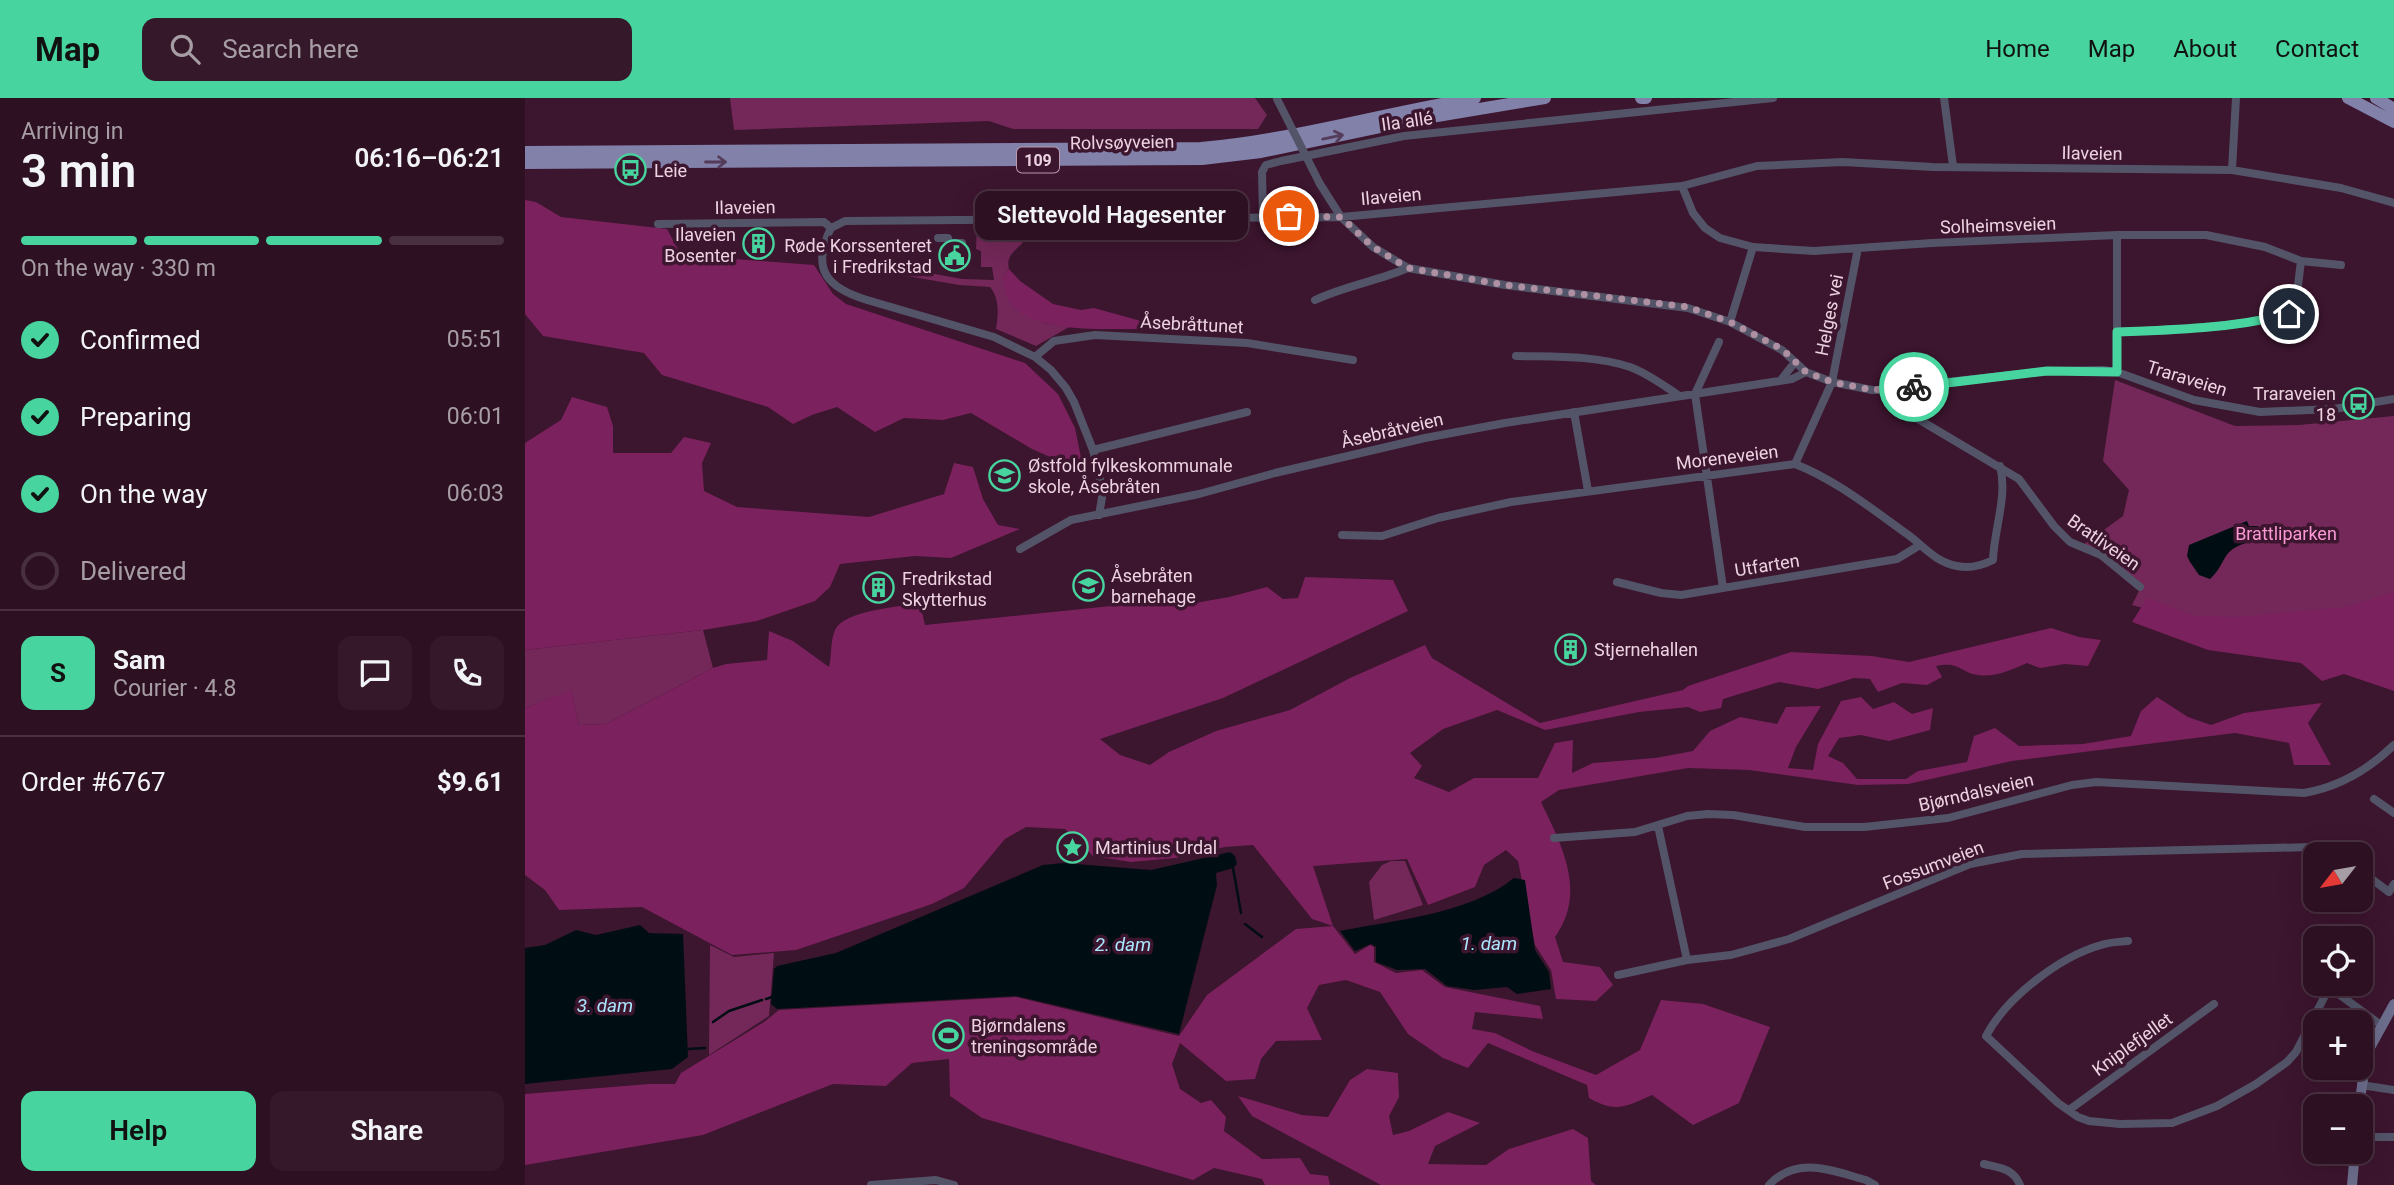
<!DOCTYPE html>
<html lang="en">
<head>
<meta charset="utf-8">
<style>
	body { margin:0; font-family:Roboto,sans-serif; background:#35192a; color:#f1f3f6; height:100vh; display:flex; flex-direction:column; font-size:26px; white-space:nowrap }
	* { box-sizing:border-box; margin:0 }
	p { font-size:23px; color:#a79da5 }
	.icon { flex:none; width:38px; height:38px; fill:none; stroke:currentColor; stroke-width:2; stroke-linecap:round; stroke-linejoin:round }
	.map { position:relative; flex:1; overflow:hidden }
	.drawer { display:flex; flex-direction:column; background:#2d1022; width:525px }
	.drawer>* { flex:none }
	.needle { width:46px; rotate:239deg }
	.tools { position:absolute; left:1778px; top:744px; display:grid; gap:14px }
	.tools a { display:grid; place-items:center; width:70px; height:70px; border-radius:14px; background:#2d1022; box-shadow:0 7px 28px #0002,0 0 0 2px #483040; font-size:35px }
	.pin { position:absolute; display:grid; place-items:center; width:60px; height:60px; color:#fff; margin:-30px; border:4px solid #fff; border-radius:50%; box-shadow:0 2px 7px #0007 }
	.courier { position:absolute; display:grid; place-items:center; width:70px; height:70px; margin:-35px; border:5px solid #47d49e; border-radius:50%; background:#fff; color:#222; box-shadow:0 2px 9px #0007 }
	.bubble { position:absolute; height:49px; border-radius:14px; background:#2d1022; box-shadow:0 7px 28px #0002,0 0 0 2px #483040; font-size:23px; font-weight:600; line-height:49px; text-align:center }
	.overview em { font-style:normal; font-weight:600 }
	.overview div { display:flex; flex-direction:column-reverse }
	.overview { display:flex; align-items:center; justify-content:space-between; height:119px; padding:0 21px }
	h1 { font-size:46px; font-weight:600; line-height:52px }
	.bar { display:grid; grid-template-columns:repeat(4,1fr); gap:10px 7px; align-content:center; height:84px; padding:0 21px }
	.bar i { height:9px; border-radius:5px; background:#483040 }
	.bar .current { background:#47d49e }
	.bar p { grid-column:span 4 }
	.line { display:flex; align-items:center; gap:18px; padding:0 21px; border-top:2px solid #483040 }
	.line div { flex:1 }
	.round { display:grid; place-items:center; flex:none; width:74px; height:74px; border-radius:14px; background:#35192a }
	ol { padding:0 21px; list-style:none }
	li { display:flex; align-items:center; gap:21px; height:77px }
	li p { margin-inline-start:auto }
	li .icon { padding:7px; border-radius:50%; background:#47d49e; color:#111; stroke-width:4 }
	li:last-child { color:#a79da5 }
	li i { width:38px; height:38px; border:4px solid #483040; border-radius:50% }
	.cta { display:flex; gap:14px; margin-top:auto; padding:14px 21px }
	.cta a { flex:1; height:80px; border-radius:14px; background:#47d49e; color:#111; font-size:28px; font-weight:600; line-height:80px; text-align:center }
	.cta a+a { background:#35192a; color:#f1f3f6 }
	header { display:flex; align-items:center; gap:42px; box-sizing:border-box; height:98px; padding:0 35px; background:#47d49e; color:#111 }
	header strong { font-size:33px }
	nav { display:flex; gap:38px; margin-inline-start:auto; font-size:24px }
	.search { width:490px; height:63px; background:#35192a; display:flex; align-items:center; gap:18px; box-sizing:border-box; padding:0 24px; border-radius:14px; color:#a79da5; font-size:26px }
	main { display:flex; flex:1; min-height:0 }
	.map>svg:first-child { display:block }
	.green { fill:#732859 }
	.forest { fill:#7b215e }
	.water { fill:#000e14 }
	.lines { fill:none; stroke-linecap:round; stroke-linejoin:round }
	.stream { stroke:#000e14; stroke-width:2.5 }
	.street { stroke:#535468; stroke-width:8 }
	.secondary { stroke:#6d6e8d; stroke-width:10 }
	.primary { stroke:#8181aa; stroke-width:12 }
	.street-bridge { stroke:#535468; stroke-width:8 }
	.oneway { stroke:#543b59 }
	.done { stroke:#af90a2; stroke-width:7; stroke-dasharray:0 12.6 }
	.route { stroke:#47d49e; stroke-width:9 }
	.labels { text-anchor:middle; dominant-baseline:central; stroke-width:7; stroke-linejoin:round; paint-order:stroke }
	.shield { fill:#3c152e; stroke:#b89aab; stroke-width:2 }
	.shield-label { font-size:16px; font-weight:bold; fill:#edd3e1 }
	.street-label { font-size:18px; fill:#edd3e1; stroke:#3c152e }
	.poi-label { font-size:18px; fill:#edd3e1; stroke:#3c152e; text-anchor:start }
	.park-label { font-size:18px; fill:#fb99d4; stroke:#3c152e }
	.water-label { font-size:19px; font-style:italic; fill:#abe7fe; stroke:#3c152e }
</style>
</head>
<body>
<header>
<strong>Map</strong>
<div class="search"><svg class="icon" aria-label="search" viewBox="0 0 24 24"><circle cx="10" cy="10" r="6"/><path d="M15 15l6 6"/></svg>Search here</div>
<nav><a>Home</a><a>Map</a><a>About</a><a>Contact</a></nav>
</header>
<main>
<section class="drawer">
<div class="overview"><div><h1>3 min</h1><p>Arriving in</p></div><em>06:16–06:21</em></div>
<div class="bar"><i class="current"></i><i class="current"></i><i class="current"></i><i></i><p>On the way · 330 m</p></div>
<ol>
<li><svg class="icon" aria-label="check" viewBox="0 0 24 24"><path d="M5 12l5 5 9-10"/></svg>Confirmed<p>05:51</p></li>
<li><svg class="icon" aria-label="check" viewBox="0 0 24 24"><path d="M5 12l5 5 9-10"/></svg>Preparing<p>06:01</p></li>
<li><svg class="icon" aria-label="check" viewBox="0 0 24 24"><path d="M5 12l5 5 9-10"/></svg>On the way<p>06:03</p></li>
<li><i></i>Delivered</li>
</ol>
<div class="line" style="height:126px"><b class="round" style="background:#47d49e;color:#111">S</b><div><b>Sam</b><p>Courier · 4.8</p></div><a class="round"><svg class="icon" aria-label="chat" viewBox="0 0 24 24"><path d="M4 5h16v11H9l-5 4z"/></svg></a><a class="round"><svg class="icon" aria-label="phone" viewBox="0 0 24 24"><path d="M5 4h4l2 5-3 2q2 4 5 5l2-3 5 2v4C11 20 4 13 5 4z"/></svg></a></div>
<div class="line" style="height:91px"><div>Order #6767</div><b>$9.61</b></div>
<div class="cta"><a>Help</a><a>Share</a></div>
</section>
<div class="map">
<svg width="1869" height="1087" viewBox="0 0 1869 1087">
	<rect width="100%" height="100%" fill="#3c152e"/>
	<path class="green" d="M205,0H730L742,17L733,31H488L464,23L209,32Z
		M452,126L467,127L468,139L475,143L481,141V128H500L501,140C494,152 480,155 484,171L478,178L519,225L544,229L511,248L471,231C473,217 475,201 465,189L434,187L382,178L390,174H399L437,181L469,182L467,169H456V153L451,151Z
		M1590,282L1710,328L1774,327L1869,318V527L1716,537L1607,507L1614,493L1558,447L1598,418L1604,392L1578,363Z
		M178,532L188,570L81,626L54,627L46,593L0,610V552Z
		M866,763H880L898,807L849,822L844,784L857,767Z
		M185,847L209,859L249,855L244,918L184,957Z"/>
	<path class="forest" d="M0,102L11,104L36,119L142,131L156,157L289,167L308,196L321,206L500,265L533,296L550,330L559,374L507,351L446,315L418,322L379,320L350,334L312,309L287,317L268,326L243,309L137,277L119,255L18,238L0,216Z
		M484,171L495,183L528,206L556,212L569,210L616,223L618,231C581,230 503,238 482,200C479,194 479,185 478,178Z
		M47,299L82,309L88,328V355H146L159,339L186,345L177,365L179,393L212,409L344,419L419,396L429,365L448,369L458,401L473,427L495,431L426,460L390,458L315,466L305,489L290,503L232,523L178,532L0,552V345L36,322Z
		M780,479L868,482L883,513L698,600L575,641L595,657L625,667L644,654L691,633L765,612L825,580L900,547L907,560L1015,625L1158,592L1163,588L1266,554L1347,558L1384,564L1526,530L1554,539L1576,542L1563,568L1540,566L1515,570L1502,565C1488,571 1470,580 1453,577C1434,574 1435,563 1411,568L1417,579L1402,587L1377,585L1353,594L1345,581L1329,580L1293,591L1254,584L1198,601L1196,610L1175,614L1163,609L1114,614L1020,632L972,612L918,631L885,655L897,668L889,680L924,694L949,680H1013L1030,645L1048,642L1047,675L1068,665L1130,660L1168,653L1185,633L1215,619L1252,626L1261,609L1296,608L1271,649L1263,670L1288,672L1293,646L1316,603L1336,599L1348,611L1369,604L1387,616L1408,610L1405,632L1364,643L1336,637L1314,640L1303,658L1318,665L1332,681H1381L1393,673L1442,664L1449,638L1470,630L1494,648L1558,646L1606,638L1616,613L1632,599L1663,619L1686,627L1719,615L1797,605L1783,625L1806,667H1769L1764,645L1710,635L1487,663L1383,686L1333,687L1224,672L1163,670L1034,692L1016,704C1037,748 1062,794 1030,839L1038,864L1075,869L1088,887L1071,903L1031,901L1026,872L1010,847L993,763L981,752L959,767L950,789L903,807L882,761L788,768L808,828L830,856L845,847L849,849V864L871,875L897,872L920,889L1015,908L1018,921L950,914L947,931L970,935L1007,953L1071,977L1115,952L1136,902L1178,906L1245,929L1214,1005L1168,1027L1127,997C1101,1009 1090,1015 1064,1000L1062,987L963,945L943,970L918,960L883,936L855,894L821,882L794,887L782,910L797,942L751,943L736,961L730,981L701,983L655,945L647,966L655,991L676,1005L686,1002L701,1019L699,1033L737,1061L775,1060L785,1076L803,1078L805,1087H740L737,1081L689,1070L668,1082L457,1020L425,998L424,961L387,965L361,988L308,986L178,1037L0,1067V996L124,986H150L156,975L239,924L254,912L491,899L654,938L682,897L771,831L808,828L787,821L728,747L700,749L650,760L606,764L568,758L540,731L501,729L480,741L439,790L407,806L271,852L207,857L117,809L34,812L20,792L0,777V610L46,592L54,627L81,626L188,570L201,566L242,562L244,533L268,543L304,569C307,558 305,543 310,532C319,512 375,509 395,505L400,527L586,508L670,505L704,499L742,489L758,501L773,500Z
		M1869,494V593L1819,576L1797,583L1776,565L1683,552L1607,524L1622,500L1670,518L1712,519L1821,509Z
		M842,971L873,975L874,999L864,1018L868,1037L884,1033L923,1014L955,1025L910,1048L903,1066L961,1067L984,1051L1048,1031L1063,1040L1066,1083L1071,1087H856L727,1018L713,998L777,1017L803,1019L825,982Z"/>
	<path class="water" d="M1722,423L1724,428H1733L1740,434H1745V431L1753,432L1754,438C1738,444 1713,441 1701,458C1696,466 1693,474 1685,481L1674,477L1665,464L1662,458L1664,447Z
		M705,754L710,758L712,766L708,770L691,775L692,787L654,936L491,898L252,911L246,906L249,871L252,868L311,855L518,767L538,765L626,772Z
		M989,780L1000,782L1010,852L1024,874L1026,891L992,896L982,889L949,892L922,888L900,871L872,872L851,864V849L846,846L830,853L815,833C870,822 944,816 989,780Z
		M115,827L124,835L158,836L163,959L147,971L0,986V850L20,847L51,832L71,837Z"/>
	<g class="lines">
		<path class="stream" d="M708,770L716,815
			M720,826L737,839
			M241,901L247,899
			M188,924L204,913L237,902
			M163,951L180,950"/>
		<path class="street" d="M1419,0L1428,68
			M1707,72L1711,0
			M795,86L816,119L848,149L883,170L980,187L1163,210L1205,224L1257,252L1281,274L1307,284L1347,292H1373L1422,284L1522,273L1578,272L1592,274L1669,302L1735,314L1809,311L1869,301
			M1157,88L1168,115L1180,130L1195,140L1228,149L1289,153L1407,145L1592,137H1681L1740,149L1776,163L1816,167
			M738,118L737,74L741,67L756,63L879,38L1248,0
			M133,126L299,124L306,130
			M413,140H423L424,146
			M424,145H437
			M790,202C820,188 852,183 883,170
			M1205,224L1228,149
			M1592,234C1650,232 1708,230 1764,216L1771,204L1776,163
			M1194,244L1170,296L1198,490
			M991,258C1029,259 1069,257 1105,269C1122,275 1138,287 1153,297
			M510,259L529,243L570,237L722,245L828,262
			M1592,274V137
			M1256,282L1270,264
			M1373,292L1375,306L1388,318L1494,381L1529,428L1545,444L1576,457L1615,489
			M1049,314L1063,393
			M568,352L722,314
			M1270,366L1307,284L1333,150
			M574,417L578,394L568,352L549,304L541,290L526,272L510,259L469,239L342,202C303,190 285,172 306,130L320,123L816,119L1157,88L1232,68L1318,64L1408,69L1707,72L1816,90L1869,105
			M817,437L857,438L913,420L986,404L1270,366C1311,382 1347,411 1382,436C1399,448 1410,464 1432,468C1445,471 1456,468 1468,462C1469,431 1483,398 1475,368
			M495,451L546,422L674,396L750,375L900,340L980,325L1267,281L1281,274
			M1092,484L1136,495L1156,497L1372,461L1395,447
			M1849,701L1869,715
			M1133,728L1162,862L1206,857L1264,841L1445,766L1497,756L1787,749L1809,756
			M1029,740L1110,734L1162,718L1183,716L1208,717L1280,729H1339L1423,720L1547,687L1571,684L1779,695C1814,689 1843,672 1869,647
			M1836,773L1864,794L1869,786
			M1603,843C1594,844 1585,844 1576,847C1534,859 1481,900 1461,938L1533,1005L1553,1019L1564,1023L1595,1026L1647,1025L1692,1008L1731,986L1762,964L1771,954L1806,886
			M1093,877L1162,862
			M1804,889L1856,927
			M1836,987L1869,992
			M1544,1012L1689,906
			M1836,1039H1869
			M1459,1066C1475,1070 1488,1070 1495,1087
			M346,1087L411,1082L429,1087
			M1244,1087C1272,1057 1308,1073 1341,1082L1350,1087"/>
		<path class="secondary" d="M1834,1008L1842,955L1869,906
			M1827,1087L1830,1054"/>
		<path class="primary" d="M1116,0H1121
			M1823,0L1869,24
			M1851,0L1869,11
			M0,54L676,50C768,42 859,15 950,0
			M0,65L677,61L736,54L894,21L1020,0"/>
		<path class="street-bridge" d="M752,1L795,86"/>
	</g>
	<defs><path id="oneway-shaft" d="M-6 0H5M1.5-3L5.5 0L1.5 3" fill="none" stroke-width="1.6" stroke-linecap="round" stroke-linejoin="round" transform="scale(1.75)"/></defs>
	<g class="oneway">
		<use href="#oneway-shaft" transform="translate(808 39) rotate(-12)"/>
		<use href="#oneway-shaft" transform="translate(191 64)"/>
	</g>
	<g class="lines">
		<path class="done" d="M764,118L816,119L848,149L883,170L980,187L1163,209L1205,224L1257,251L1281,274L1307,284L1347,292L1389,289"/>
		<path class="route" d="M1389,289L1522,273L1592,274V234C1650,232 1708,230 1764,216"/>
	</g>
	<defs>
		<symbol id="bus-ring" viewBox="-11 -11 22 22"><circle r="9.5" fill="#3c152e" stroke="#47d49e" stroke-width="1.5"/><path d="M-5-6H5V4H4V6H2V4H-2V6H-4V4H-5ZM-3.5-4V0h7V-4ZM-3.5 1.2v1.5H-2V1.2ZM2 1.2v1.5H3.5V1.2Z" fill="#47d49e"/></symbol>
		<symbol id="building-ring" viewBox="-11 -11 22 22"><circle r="9.5" fill="#3c152e" stroke="#47d49e" stroke-width="1.5"/><path d="M-4-6H4V6H1V3H-1V6H-4ZM-2.5-4.3h1.7v1.8h-1.7ZM.8-4.3h1.7v1.8H.8ZM-2.5-1h1.7V.8h-1.7ZM.8-1h1.7V.8H.8Z" fill="#47d49e"/></symbol>
		<symbol id="civic-ring" viewBox="-11 -11 22 22"><circle r="9.5" fill="#3c152e" stroke="#47d49e" stroke-width="1.5"/><path d="M-.6-6.5H3V-4.5H.6V-3L4-1V1h2V6H-6V1h2V-1L-.6-3ZM-1.2 2.5V6h2.4V2.5Z" fill="#47d49e"/></symbol>
		<symbol id="school-ring" viewBox="-11 -11 22 22"><circle r="9.5" fill="#3c152e" stroke="#47d49e" stroke-width="1.5"/><path d="M0-5L7-2L0 1L-7-2ZM-4 1L0 2.5L4 1V4Q0 6-4 4Z" fill="#47d49e"/></symbol>
		<symbol id="sight-ring" viewBox="-11 -11 22 22"><circle r="9.5" fill="#3c152e" stroke="#47d49e" stroke-width="1.5"/><path d="M0-6L1.8-2.2L6-1.7L2.9 1.2L3.7 5.4L0 3.3L-3.7 5.4L-2.9 1.2L-6-1.7L-1.8-2.2Z" fill="#47d49e"/></symbol>
		<symbol id="stadium-ring" viewBox="-11 -11 22 22"><circle r="9.5" fill="#3c152e" stroke="#47d49e" stroke-width="1.5"/><path d="M0-5a6.5 5 0 1 0 0 10a6.5 5 0 1 0 0-10ZM-3.5-1.8h7v3.6h-7Z" fill="#47d49e"/></symbol>
	</defs>
	<g fill-rule="evenodd">
		<use href="#bus-ring" x="88" y="54" width="35" height="35"/>
		<use href="#building-ring" x="216" y="128" width="35" height="35"/>
		<use href="#civic-ring" x="412" y="140" width="35" height="35"/>
		<use href="#bus-ring" x="1816" y="288" width="35" height="35"/>
		<use href="#school-ring" x="462" y="360" width="35" height="35"/>
		<use href="#school-ring" x="546" y="470" width="35" height="35"/>
		<use href="#building-ring" x="336" y="472" width="35" height="35"/>
		<use href="#building-ring" x="1028" y="534" width="35" height="35"/>
		<use href="#sight-ring" x="530" y="732" width="35" height="35"/>
		<use href="#stadium-ring" x="406" y="920" width="35" height="35"/>
	</g>
	<g class="labels">
		<rect class="shield" x="492" y="49.5" width="42" height="25" rx="5"/>
		<g class="shield-label">
			<text x="513" y="62">109</text>
		</g>
		<g class="street-label">
			<text transform="translate(882 23) rotate(-8)">Ila allé</text>
			<text transform="translate(597 44) rotate(-1)">Rolvsøyveien</text>
			<text transform="translate(1567 55) rotate(1)">Ilaveien</text>
			<text transform="translate(866 98) rotate(-5)">Ilaveien</text>
			<text transform="translate(220 109) rotate(-1)">Ilaveien</text>
			<text transform="translate(1473 127) rotate(-2)">Solheimsveien</text>
			<text transform="translate(1304 217) rotate(-79)">Helges vei</text>
			<text transform="translate(667 226) rotate(3)">Åsebråttunet</text>
			<text transform="translate(1662 280) rotate(17)">Traraveien</text>
			<text transform="translate(867 332) rotate(-13)">Åsebråtveien</text>
			<text transform="translate(1202 359) rotate(-7)">Moreneveien</text>
			<text transform="translate(1579 444) rotate(35)">Bratliveien</text>
			<text transform="translate(1242 467) rotate(-9)">Utfarten</text>
			<text transform="translate(1451 694) rotate(-13)">Bjørndalsveien</text>
			<text transform="translate(1408 767) rotate(-21)">Fossumveien</text>
			<text transform="translate(1607 946) rotate(-36)">Kniplefjellet</text>
		</g>
		<g class="poi-label">
			<text x="129" y="72">Leie</text>
			<text x="211" y="136" text-anchor="end">Ilaveien<tspan x="211" dy="21">Bosenter</tspan></text>
			<text x="407" y="147" text-anchor="end">Røde Korssenteret<tspan x="407" dy="21">i Fredrikstad</tspan></text>
			<text x="1811" y="295" text-anchor="end">Traraveien<tspan x="1811" dy="21">18</tspan></text>
			<text x="503" y="367">Østfold fylkeskommunale<tspan x="503" dy="21">skole, Åsebråten</tspan></text>
			<text x="586" y="477">Åsebråten<tspan x="586" dy="21">barnehage</tspan></text>
			<text x="377" y="480">Fredrikstad<tspan x="377" dy="21">Skytterhus</tspan></text>
			<text x="1069" y="551">Stjernehallen</text>
			<text x="570" y="749">Martinius Urdal</text>
			<text x="446" y="927">Bjørndalens<tspan x="446" dy="21">treningsområde</tspan></text>
		</g>
		<g class="park-label">
			<text x="1761" y="435">Brattliparken</text>
		</g>
		<g class="water-label">
			<text x="964" y="845">1. dam</text>
			<text x="598" y="846">2. dam</text>
			<text x="80" y="907">3. dam</text>
		</g>
	</g>
</svg>
<div class="tools">
<a><svg class="needle" viewBox="-14 -14 28 28"><path d="M0-13l5 13h-10z" fill="#e53935"/><path d="M0 13l5-13h-10z" fill="#a79da5"/></svg></a>
<a><svg class="icon" aria-label="locate" viewBox="0 0 24 24"><circle cx="12" cy="12" r="6"/><path d="M12 2v4M12 18v4M2 12h4M18 12h4"/></svg></a>
<a>+</a>
<a>−</a>
</div>
<div class="pin" style="left:764px;top:118px;background:#ea580c"><svg class="icon" aria-label="bag" viewBox="0 0 24 24"><path d="M5 8h14l-1 12H6zM9 8a3 3 0 0 1 6 0"/></svg></div>
<div class="pin" style="left:1764px;top:216px;background:#1f2937"><svg class="icon" aria-label="home" viewBox="0 0 24 24"><path d="M3 11l9-7 9 7M6 9v11h12V9"/></svg></div>
<div class="courier" style="left:1389px;top:289px"><svg class="icon" aria-label="bike" viewBox="0 0 24 24"><circle cx="6" cy="16" r="4"/><circle cx="18" cy="16" r="4"/><path d="M6 16l4-8h5l3 8M10 8l3 8H6M13 5h3"/></svg></div>
<div class="bubble" style="left:450px;top:93px;width:273px">Slettevold Hagesenter</div>
</div>
</main>
</body>
</html>
